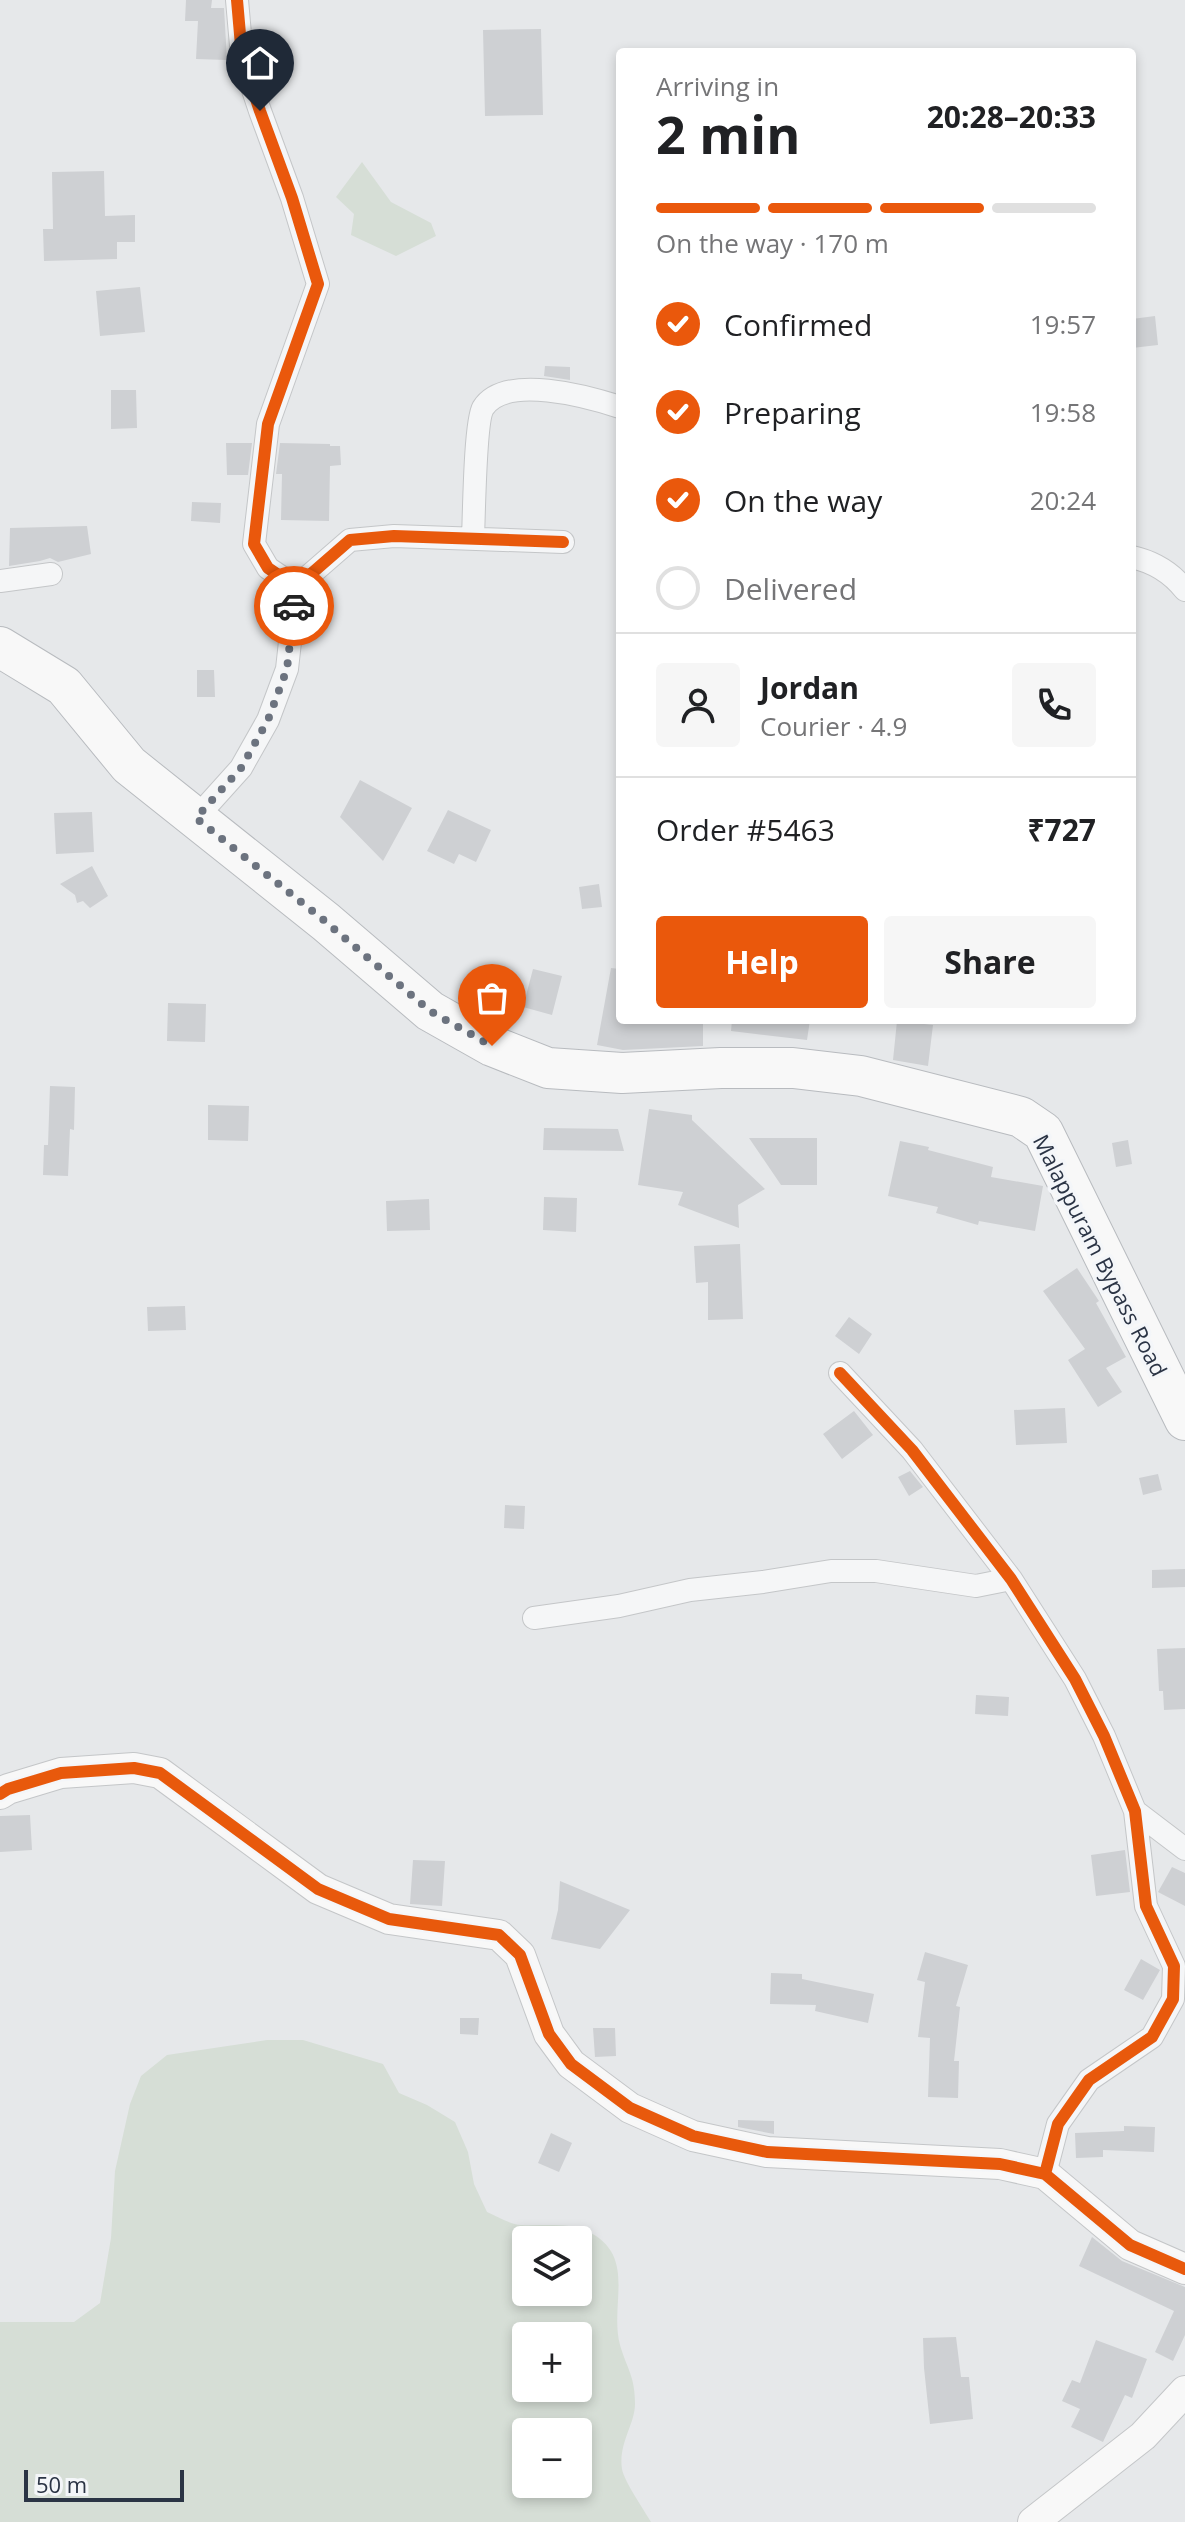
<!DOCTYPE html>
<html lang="en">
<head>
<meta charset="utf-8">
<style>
	body { margin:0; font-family:"Open Sans",sans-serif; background:#f6f6f6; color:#202124; height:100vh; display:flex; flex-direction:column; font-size:30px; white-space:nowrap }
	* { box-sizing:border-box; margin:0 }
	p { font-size:26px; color:#757577 }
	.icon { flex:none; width:44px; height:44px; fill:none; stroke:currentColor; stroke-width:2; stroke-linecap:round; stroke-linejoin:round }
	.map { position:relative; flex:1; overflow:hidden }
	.panel { position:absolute; left:616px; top:48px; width:520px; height:976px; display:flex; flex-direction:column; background:#fff; border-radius:8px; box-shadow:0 4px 12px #0003 }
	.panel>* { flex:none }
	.fabs { position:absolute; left:512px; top:2226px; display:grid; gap:16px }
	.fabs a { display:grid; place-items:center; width:80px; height:80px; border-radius:8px; background:#fff; box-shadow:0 4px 12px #0003; font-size:40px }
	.scale { position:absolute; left:24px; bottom:20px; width:160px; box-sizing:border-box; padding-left:8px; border:4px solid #2b3445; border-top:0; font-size:22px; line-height:28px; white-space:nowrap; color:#2b3445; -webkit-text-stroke:6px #f4f6f9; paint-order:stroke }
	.pin { position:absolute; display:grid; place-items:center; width:68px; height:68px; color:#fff; margin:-82px -34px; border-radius:50% 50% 50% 0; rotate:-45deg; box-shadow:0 0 8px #0007 }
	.pin .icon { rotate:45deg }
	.courier { position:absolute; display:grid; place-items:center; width:80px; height:80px; margin:-40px; border:6px solid #ea580c; border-radius:50%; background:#fff; color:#222; box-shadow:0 2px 10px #0007 }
	.headline em { font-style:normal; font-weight:700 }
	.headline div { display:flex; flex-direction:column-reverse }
	.headline { display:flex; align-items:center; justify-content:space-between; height:136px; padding:0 40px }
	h1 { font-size:52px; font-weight:700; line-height:60px }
	.bar { display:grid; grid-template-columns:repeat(4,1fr); gap:12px 8px; align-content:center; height:96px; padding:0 40px }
	.bar i { height:10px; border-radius:6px; background:#e0e0e0 }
	.bar .on { background:#ea580c }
	.bar p { grid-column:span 4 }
	.line { display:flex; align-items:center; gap:20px; padding:0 40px; border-top:2px solid #e0e0e0 }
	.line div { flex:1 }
	.round { display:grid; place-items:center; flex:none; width:84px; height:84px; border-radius:8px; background:#f6f6f6 }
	ol { padding:0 40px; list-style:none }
	li { display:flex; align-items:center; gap:24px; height:88px }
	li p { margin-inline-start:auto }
	li .icon { padding:8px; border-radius:50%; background:#ea580c; color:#fff; stroke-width:4 }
	li:last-child { color:#757577 }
	li i { width:44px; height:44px; border:4px solid #e0e0e0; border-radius:50% }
	.action { display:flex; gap:16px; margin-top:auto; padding:16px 40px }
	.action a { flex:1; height:92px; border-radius:8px; background:#ea580c; color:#fff; font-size:32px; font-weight:700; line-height:92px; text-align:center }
	.action a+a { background:#f6f6f6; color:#202124 }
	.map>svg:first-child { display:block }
	.green { fill:#d6ded6; fill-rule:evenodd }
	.building { fill:#ced0d3 }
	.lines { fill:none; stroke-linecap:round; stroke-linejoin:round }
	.street-casing { stroke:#c4c6c8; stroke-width:24 }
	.secondary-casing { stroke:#c4c6c8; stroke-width:32 }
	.highway-casing { stroke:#b8bbbf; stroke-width:42 }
	.street { stroke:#f5f6f7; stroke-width:22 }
	.secondary { stroke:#f8f8f8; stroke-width:30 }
	.highway { stroke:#f8f8f8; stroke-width:40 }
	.cycleway-casing { stroke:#f4f6f9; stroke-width:17 }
	.cycleway { stroke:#e8590c; stroke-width:12 }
	.done { stroke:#6c737f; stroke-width:8; stroke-dasharray:0 14.4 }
	.route { stroke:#ea580c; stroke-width:10 }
	.labels { text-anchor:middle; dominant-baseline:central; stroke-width:7; stroke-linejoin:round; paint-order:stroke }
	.street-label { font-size:22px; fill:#2b3445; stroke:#f4f6f9 }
</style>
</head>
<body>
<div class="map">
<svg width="1185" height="2522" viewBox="0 0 1185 2522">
	<rect width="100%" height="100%" fill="#e6e8ea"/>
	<path class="green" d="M362,162L391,202L431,223L436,236L396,256L351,235L354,214L336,197Z
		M267,2040H303L383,2064L399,2093L427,2105L455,2122L468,2152L474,2184L487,2212C497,2216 509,2224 521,2225C541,2226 568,2222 587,2231C638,2255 609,2304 620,2345C627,2369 635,2376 635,2404C635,2424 618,2444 622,2469C624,2481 644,2510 651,2522H0V2322H74L100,2303L111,2238L115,2171L130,2104L141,2076L167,2055ZM526,2240H578V2292H526ZM526,2336H578V2388H526ZM526,2432H578V2484H526Z"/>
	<path class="building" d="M186,0H212L211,8H224L227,60L196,59L198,21H185Z
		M541,29L543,115L485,116L483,30Z
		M104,171L105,216L135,215V242H117V259L44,261L43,229H53L52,172Z
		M140,287L145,332L100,336L96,291Z
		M1155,316L1158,345L1132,348V319Z
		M545,366L570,367V380L544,376Z
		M111,390H136L137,428L111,429Z
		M226,443H252L248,475H227Z
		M280,443L330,444V446H340L341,465L330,466L329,521L281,520L282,474H276Z
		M192,502L221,503L220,523L191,521Z
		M87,526L91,554L58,562L50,558L40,561L9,566L10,528Z
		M197,670H214L215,697H197Z
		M360,780L412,808L383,861L340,817Z
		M448,810L491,830L476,862L459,854L454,864L427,851Z
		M92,812L94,852L56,854L54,813Z
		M92,866L108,896L90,908L83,901L77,903L75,895L60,884Z
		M599,884L602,907L582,909L579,887Z
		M611,968L620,969V1020H703V1046L623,1050L597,1045Z
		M533,969L562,976L552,1015L523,1007Z
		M168,1003L206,1004L205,1042L167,1041Z
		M732,1020H810L807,1040L731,1031Z
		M897,1021L933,1025L928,1066L893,1060Z
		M50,1086L75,1087L74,1130L70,1129L68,1176L43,1175L44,1145H48Z
		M208,1105L249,1106L248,1141L208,1140Z
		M649,1109L692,1115V1120L765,1189L738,1205L739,1228L678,1205L683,1192L638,1185Z
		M544,1128L618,1129L624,1151L543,1150Z
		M749,1138H817V1185H781Z
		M1128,1140L1132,1164L1116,1167L1112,1143Z
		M900,1141L929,1147L928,1150L993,1167L991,1177L1043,1186L1035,1231L979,1221L978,1225L936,1213L938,1207L888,1196Z
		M544,1197L577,1198L576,1232L543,1230Z
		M429,1199L430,1230L387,1231L386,1201Z
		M740,1244L743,1319L708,1320V1282L696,1283L694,1246Z
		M1077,1268L1099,1301L1096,1303L1126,1357L1106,1368L1122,1392L1098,1407L1068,1360L1085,1349L1043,1291Z
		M185,1306L186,1330L148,1331L147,1307Z
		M849,1317L872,1334L859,1354L835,1336Z
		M1065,1408L1067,1443L1016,1445L1014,1410Z
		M854,1411L873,1435L842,1459L823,1434Z
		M910,1471L923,1487L909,1496L898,1477Z
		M1158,1474L1162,1490L1143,1495L1139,1478Z
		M505,1505L525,1506L524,1529L504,1528Z
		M1185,1569V1587L1152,1588V1570Z
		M1185,1648V1709L1164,1710L1163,1691H1159L1157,1649Z
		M976,1695L1009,1697L1008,1716L975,1714Z
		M30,1815L32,1850L0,1852V1816Z
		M1125,1850L1130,1892L1096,1896L1091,1855Z
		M413,1860L445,1861L442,1906L410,1904Z
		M1172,1867L1185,1873V1906L1158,1892Z
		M560,1881L630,1910L600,1949L551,1939L558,1910Z
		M925,1952L968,1965L956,2006L960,2007L954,2061H959L958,2098L928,2097L930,2038L918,2037L925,1982L917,1980Z
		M1141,1959L1160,1970L1143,2000L1124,1990Z
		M771,1973L802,1974V1979L874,1994L868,2023L815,2011L816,2005L770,2004Z
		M460,2018H479L478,2035L460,2034Z
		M593,2028H615L616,2056L595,2057Z
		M738,2120L774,2121V2134L738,2127Z
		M1124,2126L1155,2127L1154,2152L1103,2150V2157L1076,2158L1075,2133L1124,2131Z
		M551,2133L572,2143L559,2172L538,2163Z
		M1092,2237L1122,2261L1185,2287V2335L1173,2361L1155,2352L1174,2311L1079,2266Z
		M956,2337L961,2377H969L973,2419L930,2424L924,2368L923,2338Z
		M1096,2340L1147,2359L1132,2398L1125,2395L1103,2442L1071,2427L1080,2409L1062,2401L1072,2380L1080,2383Z"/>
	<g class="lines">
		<defs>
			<path id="street" d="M237,0L242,57L260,111L292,198L318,284L268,424L254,544L268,568L296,587L350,540L394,536L563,542
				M473,538C474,516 475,422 483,408C505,373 589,397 620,407
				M1132,557C1154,562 1171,572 1185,590
				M0,581L51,574
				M196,818L241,768L268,720L287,669L296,587
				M840,1373L912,1450L1011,1579L1075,1679L1104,1736L1135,1811L1146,1906L1174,1966L1173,1999L1152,2037L1089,2080L1058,2124L1045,2174
				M534,1618L619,1606L690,1590L763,1582L831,1571H876L976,1586L1011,1579
				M1135,1811L1185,1849"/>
			<path id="secondary" d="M0,1794L8,1789L61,1773L134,1768L160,1773L318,1889L389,1919L499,1935L520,1955L549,2034L571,2064L630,2108L693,2136L767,2152L1000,2164L1045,2174L1130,2245L1185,2269
				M1033,2522L1143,2436L1185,2391"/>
			<path id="highway" d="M0,647L64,686L129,765L326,922L430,1011L492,1046L548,1068L622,1073L721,1068H793L861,1076L1021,1117L1043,1132L1185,1420"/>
		</defs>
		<use href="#street" class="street-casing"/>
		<use href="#secondary" class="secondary-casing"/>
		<use href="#highway" class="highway-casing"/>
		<use href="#street" class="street"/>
		<use href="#secondary" class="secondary"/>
		<use href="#highway" class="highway"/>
		<defs>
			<path id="cycleway" d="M237,0L242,57L260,111L292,198L318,284L268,424L254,544L268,568L296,587L350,540L394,536L563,542
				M840,1373L912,1450L1011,1579L1075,1679L1104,1736L1135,1811L1146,1906L1174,1966L1173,1999L1152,2037L1089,2080L1058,2124L1045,2174
				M0,1794L8,1789L61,1773L134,1768L160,1773L318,1889L389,1919L499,1935L520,1955L549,2034L571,2064L630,2108L693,2136L767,2152L1000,2164L1045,2174L1130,2245L1185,2269"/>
		</defs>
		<use href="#cycleway" class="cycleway-casing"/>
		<use href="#cycleway" class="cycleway"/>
	</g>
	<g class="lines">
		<path class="done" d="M294,606L287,669L268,720L241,768L196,818L326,922L430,1011L492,1046"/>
		<path class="route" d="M260,111L292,198L318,284L268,424L254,544L268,568L296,587L294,606"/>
	</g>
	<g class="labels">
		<g class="street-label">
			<text transform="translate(1101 1255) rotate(63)">Malappuram Bypass Road</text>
		</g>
	</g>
</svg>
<div class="fabs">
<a><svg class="icon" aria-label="layers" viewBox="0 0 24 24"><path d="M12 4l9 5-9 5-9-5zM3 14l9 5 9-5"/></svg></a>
<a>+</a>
<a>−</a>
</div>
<div class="scale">50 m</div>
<div class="pin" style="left:492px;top:1046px;background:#ea580c"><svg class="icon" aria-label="bag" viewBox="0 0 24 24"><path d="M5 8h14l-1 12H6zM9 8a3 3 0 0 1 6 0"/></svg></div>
<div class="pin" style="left:260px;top:111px;background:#1f2937"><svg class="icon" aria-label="home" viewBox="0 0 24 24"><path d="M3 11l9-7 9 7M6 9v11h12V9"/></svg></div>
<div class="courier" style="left:294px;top:606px"><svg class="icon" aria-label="car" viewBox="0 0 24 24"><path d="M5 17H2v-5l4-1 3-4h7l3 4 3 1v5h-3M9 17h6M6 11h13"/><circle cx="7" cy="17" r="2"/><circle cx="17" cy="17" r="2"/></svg></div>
<section class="panel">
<div class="headline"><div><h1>2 min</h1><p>Arriving in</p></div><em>20:28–20:33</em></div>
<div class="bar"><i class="on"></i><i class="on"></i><i class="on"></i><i></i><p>On the way · 170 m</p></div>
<ol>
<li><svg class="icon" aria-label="check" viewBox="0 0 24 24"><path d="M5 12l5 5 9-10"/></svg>Confirmed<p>19:57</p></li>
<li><svg class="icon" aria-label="check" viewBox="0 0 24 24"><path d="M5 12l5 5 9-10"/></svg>Preparing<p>19:58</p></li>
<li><svg class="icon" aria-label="check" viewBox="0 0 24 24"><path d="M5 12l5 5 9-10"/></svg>On the way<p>20:24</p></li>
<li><i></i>Delivered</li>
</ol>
<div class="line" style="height:144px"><a class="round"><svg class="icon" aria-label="person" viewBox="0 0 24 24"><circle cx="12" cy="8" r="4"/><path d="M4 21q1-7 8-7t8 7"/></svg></a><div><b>Jordan</b><p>Courier · 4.9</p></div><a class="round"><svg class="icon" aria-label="phone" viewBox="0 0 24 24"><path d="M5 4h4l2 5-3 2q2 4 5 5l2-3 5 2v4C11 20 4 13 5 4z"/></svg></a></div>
<div class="line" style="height:104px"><div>Order #5463</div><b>₹727</b></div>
<div class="action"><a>Help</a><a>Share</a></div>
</section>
</div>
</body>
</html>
